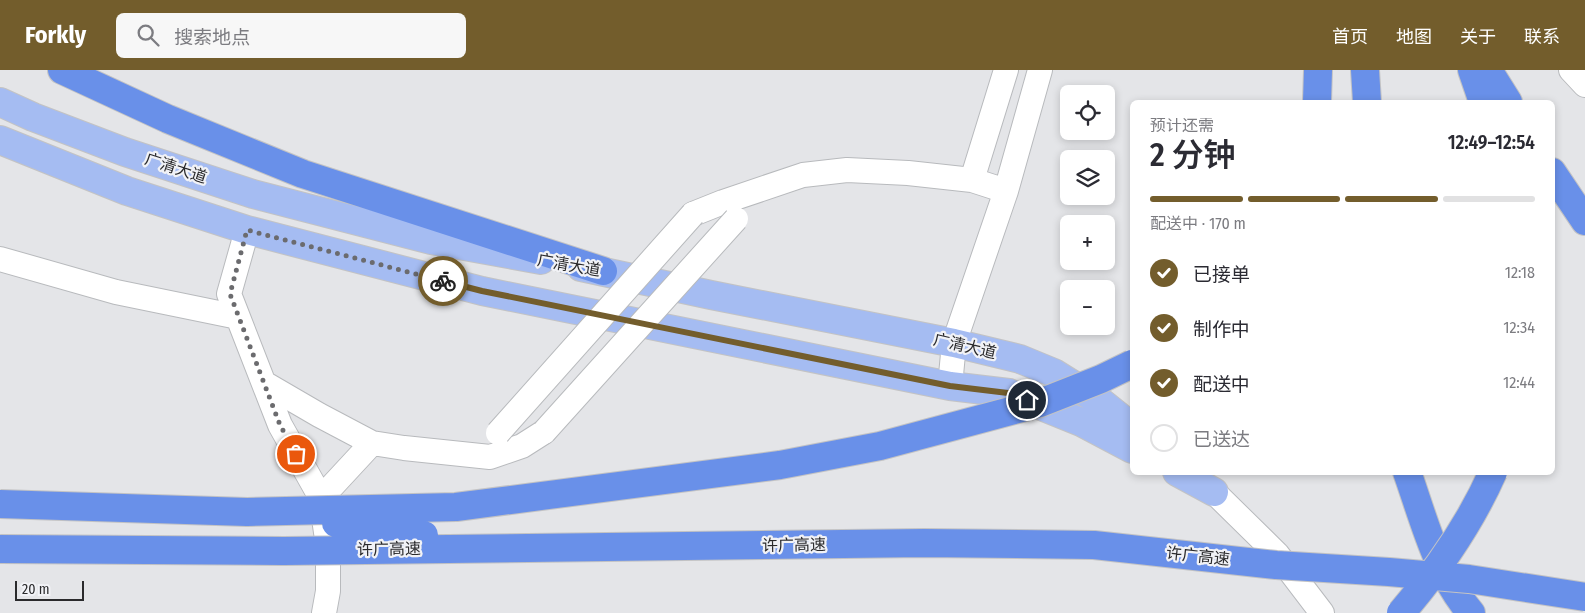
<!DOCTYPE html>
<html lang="zh">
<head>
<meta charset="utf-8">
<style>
	body { margin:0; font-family:"Fira Sans Condensed","Noto Sans SC",sans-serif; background:#f7f7f7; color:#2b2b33; height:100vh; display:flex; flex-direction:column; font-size:19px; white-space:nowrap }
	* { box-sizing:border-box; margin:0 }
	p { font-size:16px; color:#7c7c81 }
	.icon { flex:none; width:28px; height:28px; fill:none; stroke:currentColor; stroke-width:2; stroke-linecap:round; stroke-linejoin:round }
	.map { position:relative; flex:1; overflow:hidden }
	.side { position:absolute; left:1130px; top:30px; width:425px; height:375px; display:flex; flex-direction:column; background:#fff; border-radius:8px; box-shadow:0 2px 8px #0003 }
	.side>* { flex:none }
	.tools { position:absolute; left:1060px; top:15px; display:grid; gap:10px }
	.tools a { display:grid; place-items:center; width:55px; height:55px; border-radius:8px; background:#fff; box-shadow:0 2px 8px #0003; font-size:25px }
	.scale { position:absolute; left:15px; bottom:12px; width:69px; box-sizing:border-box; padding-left:5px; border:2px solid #2a2a2c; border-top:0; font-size:14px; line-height:18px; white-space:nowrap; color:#2a2a2c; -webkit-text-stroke:4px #f1f2f6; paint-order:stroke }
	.pin { position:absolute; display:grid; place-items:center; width:42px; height:42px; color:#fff; margin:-21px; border:2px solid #fff; border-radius:50%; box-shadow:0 1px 5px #0007 }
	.courier { position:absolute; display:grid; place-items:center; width:50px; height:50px; margin:-25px; border:4px solid #735d2c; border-radius:50%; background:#fff; color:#222; box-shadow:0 1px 6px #0007 }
	.headline em { font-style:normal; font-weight:600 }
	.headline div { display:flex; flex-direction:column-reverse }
	.headline { display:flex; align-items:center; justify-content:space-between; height:85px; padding:0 20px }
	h1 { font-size:32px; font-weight:600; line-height:38px }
	.bar { display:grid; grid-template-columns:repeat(4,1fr); gap:8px 5px; align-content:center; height:60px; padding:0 20px }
	.bar i { height:6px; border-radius:4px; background:#e1e1e2 }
	.bar .selected { background:#735d2c }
	.bar p { grid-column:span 4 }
	ol { padding:0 20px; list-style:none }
	li { display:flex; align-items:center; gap:15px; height:55px }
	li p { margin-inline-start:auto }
	li .icon { padding:5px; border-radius:50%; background:#735d2c; color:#fff; stroke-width:4 }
	li:last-child { color:#7c7c81 }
	li i { width:28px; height:28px; border:2px solid #e1e1e2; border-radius:50% }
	header { display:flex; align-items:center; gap:30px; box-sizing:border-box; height:70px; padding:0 25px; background:#735d2c; color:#fff }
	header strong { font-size:24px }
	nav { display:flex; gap:28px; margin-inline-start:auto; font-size:18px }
	.search { width:350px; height:45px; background:#f7f7f7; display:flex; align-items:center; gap:12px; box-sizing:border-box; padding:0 18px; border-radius:8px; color:#7c7c81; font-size:19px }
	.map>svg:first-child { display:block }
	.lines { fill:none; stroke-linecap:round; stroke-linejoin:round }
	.minor-casing { stroke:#b8babd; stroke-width:26 }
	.major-casing { stroke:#c3c3c4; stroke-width:30 }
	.highway-casing { stroke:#c3c3c4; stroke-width:30 }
	.minor { stroke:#fff; stroke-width:24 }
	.major { stroke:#a5bcf2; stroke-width:28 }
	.highway { stroke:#6990e9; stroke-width:28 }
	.minor-bridge-casing { stroke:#b8babd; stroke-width:26; stroke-linecap:butt }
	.highway-bridge-casing { stroke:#c3c3c4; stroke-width:30; stroke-linecap:butt }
	.minor-bridge { stroke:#fff; stroke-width:24 }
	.highway-bridge { stroke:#6990e9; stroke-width:28 }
	.done { stroke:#6b6b6e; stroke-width:5; stroke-dasharray:0 9 }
	.route { stroke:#735d2c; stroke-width:6 }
	.labels { text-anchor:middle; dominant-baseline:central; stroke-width:4.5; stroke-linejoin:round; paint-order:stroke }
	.street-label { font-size:16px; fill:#2a2a2c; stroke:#f1f2f6 }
</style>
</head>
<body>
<header>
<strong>Forkly</strong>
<div class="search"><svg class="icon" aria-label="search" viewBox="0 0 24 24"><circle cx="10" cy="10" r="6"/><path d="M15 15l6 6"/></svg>搜索地点</div>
<nav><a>首页</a><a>地图</a><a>关于</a><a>联系</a></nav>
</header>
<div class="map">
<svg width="1585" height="543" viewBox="0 0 1585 543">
	<rect width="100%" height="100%" fill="#e4e5e8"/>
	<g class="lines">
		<defs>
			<path id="minor" d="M1571,0L1585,15
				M972,110L1006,0
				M1006,121L1040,0
				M693,144L723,132L803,105L847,100L908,103L972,110L1006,121L954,273L950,316
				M247,160L229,224L280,355L321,428L328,476V521L324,543
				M0,189L116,222L238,247
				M264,313L319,345L372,373L404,378L490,387L522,376L544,362
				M1214,422L1277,484L1322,543
				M321,428L372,373"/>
			<path id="major" d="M0,32L33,47L125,82L253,124L431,170L541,190
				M0,70L127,121L247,160L482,221L950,316L1009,323L1081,352L1132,379
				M581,197L711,225L954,273L1020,289L1054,303L1102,333L1132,357
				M1177,402L1214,422"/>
			<path id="highway" d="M62,0L168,49L303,104L603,201
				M1365,0L1367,32
				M1472,0L1483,32
				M1488,0L1508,32
				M1317,32L1318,0
				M1552,102L1585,151
				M1407,402C1424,450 1437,504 1471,543"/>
		</defs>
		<use href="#minor" class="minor-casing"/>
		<use href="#major" class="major-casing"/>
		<use href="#highway" class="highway-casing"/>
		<use href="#minor" class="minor"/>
		<use href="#major" class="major"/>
		<use href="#highway" class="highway"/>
		<defs>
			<path id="minor-bridge" d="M544,362L736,149
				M498,363L693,144"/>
			<path id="highway-bridge" d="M0,434L247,442L456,437L780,395L880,376L1040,333L1101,309L1132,294
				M336,453L424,465
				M0,479L284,481L924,473L1094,475L1276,495L1389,502L1469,509L1585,527
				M1401,543C1438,500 1470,454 1493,402"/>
		</defs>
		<use href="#minor-bridge" class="minor-bridge-casing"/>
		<use href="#highway-bridge" class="highway-bridge-casing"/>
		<use href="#minor-bridge" class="minor-bridge"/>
		<use href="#highway-bridge" class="highway-bridge"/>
	</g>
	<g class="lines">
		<path class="done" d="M296,384L280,355L230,224L247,160L443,211"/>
		<path class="route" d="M443,211L482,221L950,316L1008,323L1027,330"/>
	</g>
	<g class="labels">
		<g class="street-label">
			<text transform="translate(176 98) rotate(18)">广清大道</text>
			<text transform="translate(569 195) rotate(10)">广清大道</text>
			<text transform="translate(965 276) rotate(13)">广清大道</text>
			<text transform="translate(794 475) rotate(-1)">许广高速</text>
			<text transform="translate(389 479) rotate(-1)">许广高速</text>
			<text transform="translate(1198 486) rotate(6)">许广高速</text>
		</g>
	</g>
</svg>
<div class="tools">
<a><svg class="icon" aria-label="locate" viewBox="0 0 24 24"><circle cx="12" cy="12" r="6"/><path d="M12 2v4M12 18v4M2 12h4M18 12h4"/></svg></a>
<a><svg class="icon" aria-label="layers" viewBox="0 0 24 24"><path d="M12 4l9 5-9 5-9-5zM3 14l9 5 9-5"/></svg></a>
<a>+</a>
<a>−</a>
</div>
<div class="scale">20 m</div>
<div class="pin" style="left:296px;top:384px;background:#ea580c"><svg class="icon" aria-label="bag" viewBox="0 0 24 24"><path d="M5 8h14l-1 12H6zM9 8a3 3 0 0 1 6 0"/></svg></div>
<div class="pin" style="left:1027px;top:330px;background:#1f2937"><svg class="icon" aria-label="home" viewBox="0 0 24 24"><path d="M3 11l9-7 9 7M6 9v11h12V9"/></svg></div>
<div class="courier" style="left:443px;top:211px"><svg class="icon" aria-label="bike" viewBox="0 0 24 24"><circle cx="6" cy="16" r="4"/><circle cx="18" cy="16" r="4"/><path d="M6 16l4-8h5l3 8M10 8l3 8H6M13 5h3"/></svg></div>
<section class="side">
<div class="headline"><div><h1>2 分钟</h1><p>预计还需</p></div><em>12:49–12:54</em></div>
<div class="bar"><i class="selected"></i><i class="selected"></i><i class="selected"></i><i></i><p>配送中 · 170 m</p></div>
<ol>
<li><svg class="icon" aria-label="check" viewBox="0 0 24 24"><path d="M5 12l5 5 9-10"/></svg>已接单<p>12:18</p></li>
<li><svg class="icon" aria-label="check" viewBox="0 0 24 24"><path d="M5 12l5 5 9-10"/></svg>制作中<p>12:34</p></li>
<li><svg class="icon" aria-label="check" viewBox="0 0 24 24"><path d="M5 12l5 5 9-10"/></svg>配送中<p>12:44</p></li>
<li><i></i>已送达</li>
</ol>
</section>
</div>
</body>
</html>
